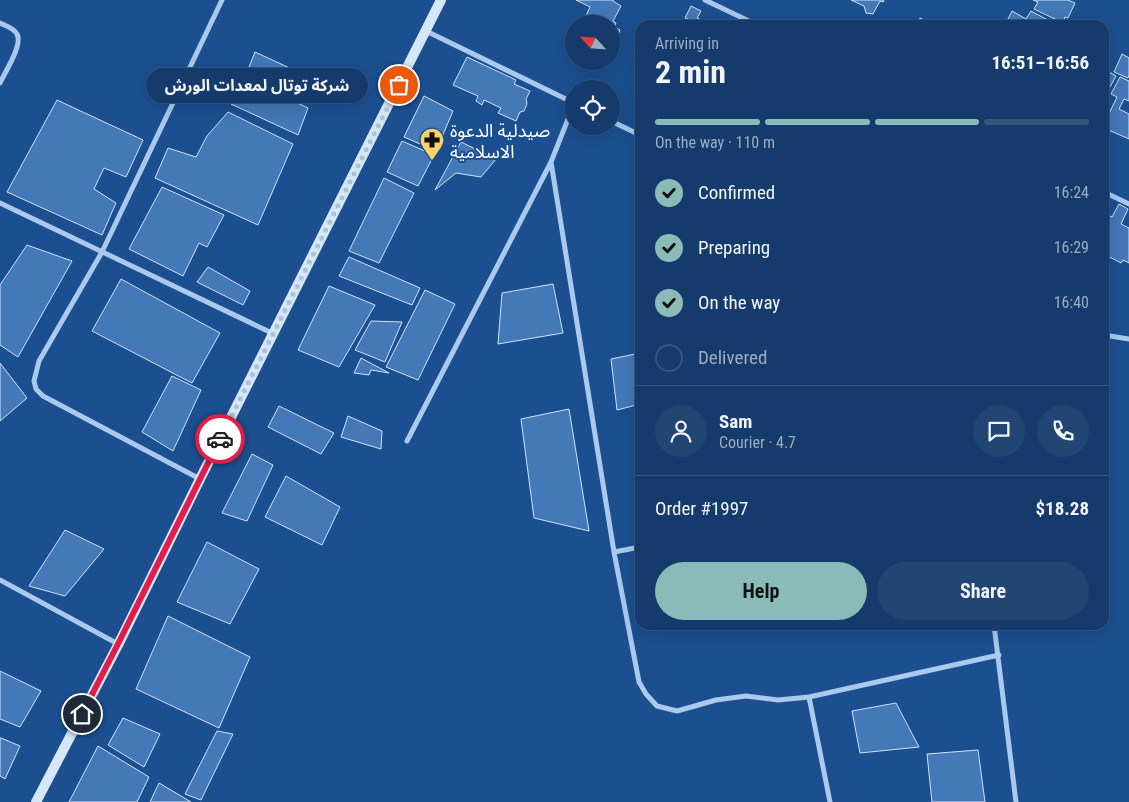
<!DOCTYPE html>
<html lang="en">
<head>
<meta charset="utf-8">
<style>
	body { margin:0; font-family:"Roboto Condensed","Noto Sans Arabic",sans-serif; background:#214673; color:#f1f3f6; height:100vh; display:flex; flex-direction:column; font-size:19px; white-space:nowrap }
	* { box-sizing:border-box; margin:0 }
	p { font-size:16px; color:#9dadc1 }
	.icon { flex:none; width:28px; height:28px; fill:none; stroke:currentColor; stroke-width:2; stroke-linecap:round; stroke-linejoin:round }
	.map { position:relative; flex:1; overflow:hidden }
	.details { position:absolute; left:635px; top:20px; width:474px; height:610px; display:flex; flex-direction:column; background:#143b6b; border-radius:15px; box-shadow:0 5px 20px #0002,0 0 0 1px #33557e }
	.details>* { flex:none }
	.needle { width:32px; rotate:296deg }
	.buttons { position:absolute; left:565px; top:15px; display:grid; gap:10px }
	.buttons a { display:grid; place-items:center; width:55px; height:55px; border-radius:50%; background:#143b6b; box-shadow:0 5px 20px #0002,0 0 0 1px #33557e; font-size:25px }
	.pin { position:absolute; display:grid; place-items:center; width:42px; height:42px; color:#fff; margin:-21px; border:2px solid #fff; border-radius:50%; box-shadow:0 1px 5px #0007 }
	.courier { position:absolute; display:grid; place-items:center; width:50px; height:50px; margin:-25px; border:4px solid #e11d48; border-radius:50%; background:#fff; color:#222; box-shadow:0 1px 6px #0007 }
	.bubble { position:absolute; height:35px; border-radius:18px; background:#143b6b; box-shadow:0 5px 20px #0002,0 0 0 1px #33557e; font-size:16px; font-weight:700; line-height:35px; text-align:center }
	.head em { font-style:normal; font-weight:700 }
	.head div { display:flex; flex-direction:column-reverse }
	.head { display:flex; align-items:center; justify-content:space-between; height:85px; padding:0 20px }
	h1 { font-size:32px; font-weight:700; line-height:38px }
	.bar { display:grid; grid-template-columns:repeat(4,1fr); gap:8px 5px; align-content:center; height:60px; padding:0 20px }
	.bar i { height:6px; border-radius:4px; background:#33557e }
	.bar .selected { background:#8bbbb9 }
	.bar p { grid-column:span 4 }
	.line { display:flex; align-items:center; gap:12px; padding:0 20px; border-top:1px solid #33557e }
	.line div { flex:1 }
	.round { display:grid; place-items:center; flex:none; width:52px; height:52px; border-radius:26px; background:#214673 }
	ol { padding:0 20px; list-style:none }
	li { display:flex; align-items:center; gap:15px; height:55px }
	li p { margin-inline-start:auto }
	li .icon { padding:5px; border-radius:50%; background:#8bbbb9; color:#111; stroke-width:4 }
	li:last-child { color:#9dadc1 }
	li i { width:28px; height:28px; border:2px solid #33557e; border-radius:50% }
	.button { display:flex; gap:10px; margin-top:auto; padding:10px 20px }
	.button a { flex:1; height:58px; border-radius:30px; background:#8bbbb9; color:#111; font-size:20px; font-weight:700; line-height:58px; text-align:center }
	.button a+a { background:#214673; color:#f1f3f6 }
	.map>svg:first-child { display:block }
	.building { fill:#4478b7; stroke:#cfe3fa }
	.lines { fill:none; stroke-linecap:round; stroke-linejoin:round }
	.street { stroke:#a9c9ee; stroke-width:5 }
	.secondary { stroke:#d6e6fa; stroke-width:10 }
	.done { stroke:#afc1d8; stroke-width:5; stroke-dasharray:0 9 }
	.route { stroke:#e11d48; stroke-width:6 }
	.labels { text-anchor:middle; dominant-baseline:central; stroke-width:4; stroke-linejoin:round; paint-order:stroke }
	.poi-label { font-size:18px; fill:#fff; stroke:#1b4f8f; text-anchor:start }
</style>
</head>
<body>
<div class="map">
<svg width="1129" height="802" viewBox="0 0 1129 802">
	<rect width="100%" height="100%" fill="#1b4f8f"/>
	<path class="building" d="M576,0H613V1L621,6L613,21L616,23L614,27L620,30L618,35L611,31V24H597L585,18L590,7Z
		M851,0H884L883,2L880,1L873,14L866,13L864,6Z
		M1033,0H1068L1075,3L1068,18L1065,17L1063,23L1034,9L1038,2Z
		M691,6L701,11L697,18L703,21L701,25L685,18Z
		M1012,11L1026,19L1031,11L1057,25H1005Z
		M920,18L935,25H917Z
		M255,52L320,82L313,99L247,72Z
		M1122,54L1129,58V75L1128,78L1114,72Z
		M467,57L516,80L514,84L530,91L526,99L527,104L524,111L520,112L516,121L498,113L501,108L484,100L482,105L476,101L478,96L453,85Z
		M1104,69L1116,76L1110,87L1104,83Z
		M243,76L308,108L298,135L231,104Z
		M1120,77L1129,81V101L1124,99L1119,109L1129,114V139L1104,128V124L1117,97L1111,94Z
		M424,96L453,111L436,151L404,137Z
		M57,100L143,140L126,177L104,168L94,189L116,203L102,235L7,192Z
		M228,112L293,144L258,225L155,178L168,148L196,157L207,136Z
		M402,141L434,155L418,186L387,172Z
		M461,142L496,159L481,177L456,173L435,190Z
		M384,178L414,193L379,263L349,251Z
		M162,187L224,215L207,247L199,243L183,276L129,249Z
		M1119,204L1128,209L1121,224L1129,228V263L1123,260L1121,263L1104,254V213L1112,217Z
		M27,245L72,261L18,357L0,345V285Z
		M349,257L420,288L412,305L339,276Z
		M208,267L250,291L243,305L197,282Z
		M121,279L220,333L192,383L92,331Z
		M553,284L563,333L498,344L502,293Z
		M329,286L375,305L339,367L298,350Z
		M425,290L455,304L418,380L386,367Z
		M371,321L402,322L385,362L355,350Z
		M640,353V404L617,410L611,359Z
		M361,358L389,373L371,370L369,375L354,373Z
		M0,363L27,398L0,421Z
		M172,376L201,390L173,451L142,432Z
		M279,406L334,433L321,454L268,427Z
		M569,409L589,531L534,518L521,419Z
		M348,416L382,431L381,449L341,437Z
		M252,454L273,465L247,521L222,513Z
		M286,476L340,507L322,545L265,517Z
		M65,530L104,549L65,596L29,586Z
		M207,542L259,569L230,624L177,602Z
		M168,616L250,657L219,728L136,689Z
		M0,671L41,691L20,727L0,719Z
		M896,703L919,747L860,753L852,711Z
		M123,718L160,734L144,767L108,745Z
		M217,731L233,734L201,800L185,794Z
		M0,738H1L20,746L5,779L0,776Z
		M98,746L149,777L137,802H69Z
		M978,750L985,802H932L927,754Z
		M159,783L191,802H150Z"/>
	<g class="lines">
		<path class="street" d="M705,0L757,25
			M0,23C6,26 14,28 17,34C23,45 5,72 0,83
			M426,31L574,103
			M611,121L640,135
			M551,162L614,552L639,682L646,694L657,706L677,711L716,700L746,696L778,700L809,697L999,655
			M1104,192L1129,204
			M0,203L274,334
			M1104,335L1129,339
			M407,441L551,162L574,104
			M200,479L43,396L36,389L34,381L39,361L102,252L222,0
			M614,552L640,547
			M0,580L118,644
			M994,625L1016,802
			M809,697L830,802"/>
		<path class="secondary" d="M36,802L118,645L200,479L441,0"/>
	</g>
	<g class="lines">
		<path class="done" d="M220,439L399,85"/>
		<path class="route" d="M82,714L118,644L220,439"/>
	</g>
	<defs>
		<symbol id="pharmacy-pin" viewBox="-11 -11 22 30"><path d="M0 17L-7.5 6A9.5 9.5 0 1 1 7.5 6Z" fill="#ffd166" stroke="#1b4f8f"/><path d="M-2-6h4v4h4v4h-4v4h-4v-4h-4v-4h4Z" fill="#111"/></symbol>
	</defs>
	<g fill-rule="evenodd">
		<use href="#pharmacy-pin" x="418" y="126" width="28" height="38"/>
	</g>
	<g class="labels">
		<g class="poi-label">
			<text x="450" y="130">صيدلية الدعوة<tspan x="450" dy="21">الاسلامية</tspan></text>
		</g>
	</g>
</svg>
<div class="buttons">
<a><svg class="needle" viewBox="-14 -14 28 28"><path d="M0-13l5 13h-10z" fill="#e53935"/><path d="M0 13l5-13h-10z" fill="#9dadc1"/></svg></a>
<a><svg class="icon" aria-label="locate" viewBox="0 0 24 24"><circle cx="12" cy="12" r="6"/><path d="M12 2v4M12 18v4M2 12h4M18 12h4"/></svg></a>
</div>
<div class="pin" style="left:399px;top:85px;background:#ea580c"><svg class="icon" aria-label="bag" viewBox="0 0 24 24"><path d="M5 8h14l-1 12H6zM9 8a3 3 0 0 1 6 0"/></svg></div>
<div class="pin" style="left:82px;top:714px;background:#1f2937"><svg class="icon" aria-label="home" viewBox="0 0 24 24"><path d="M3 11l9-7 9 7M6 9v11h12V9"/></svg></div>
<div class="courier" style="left:220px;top:439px"><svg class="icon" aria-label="car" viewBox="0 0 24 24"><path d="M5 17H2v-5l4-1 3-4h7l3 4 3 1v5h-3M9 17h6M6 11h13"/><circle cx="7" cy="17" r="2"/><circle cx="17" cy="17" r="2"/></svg></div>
<div class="bubble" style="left:146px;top:68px;width:222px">شركة توتال لمعدات الورش</div>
<section class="details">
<div class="head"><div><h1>2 min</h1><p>Arriving in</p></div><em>16:51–16:56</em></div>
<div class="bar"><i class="selected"></i><i class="selected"></i><i class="selected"></i><i></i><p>On the way · 110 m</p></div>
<ol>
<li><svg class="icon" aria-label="check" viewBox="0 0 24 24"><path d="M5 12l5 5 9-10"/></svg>Confirmed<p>16:24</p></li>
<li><svg class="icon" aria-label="check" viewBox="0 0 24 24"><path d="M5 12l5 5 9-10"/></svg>Preparing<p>16:29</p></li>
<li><svg class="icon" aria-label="check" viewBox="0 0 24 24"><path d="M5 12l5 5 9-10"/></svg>On the way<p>16:40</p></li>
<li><i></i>Delivered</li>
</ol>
<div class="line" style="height:90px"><a class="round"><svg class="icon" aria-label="person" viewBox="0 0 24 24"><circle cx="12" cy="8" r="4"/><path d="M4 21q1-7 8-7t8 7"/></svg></a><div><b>Sam</b><p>Courier · 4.7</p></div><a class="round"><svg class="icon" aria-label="chat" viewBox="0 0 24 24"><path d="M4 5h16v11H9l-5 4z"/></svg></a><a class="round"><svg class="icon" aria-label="phone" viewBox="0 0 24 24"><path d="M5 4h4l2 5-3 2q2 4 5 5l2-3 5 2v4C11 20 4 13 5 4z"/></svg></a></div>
<div class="line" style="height:65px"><div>Order #1997</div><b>$18.28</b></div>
<div class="button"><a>Help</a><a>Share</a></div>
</section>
</div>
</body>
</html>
